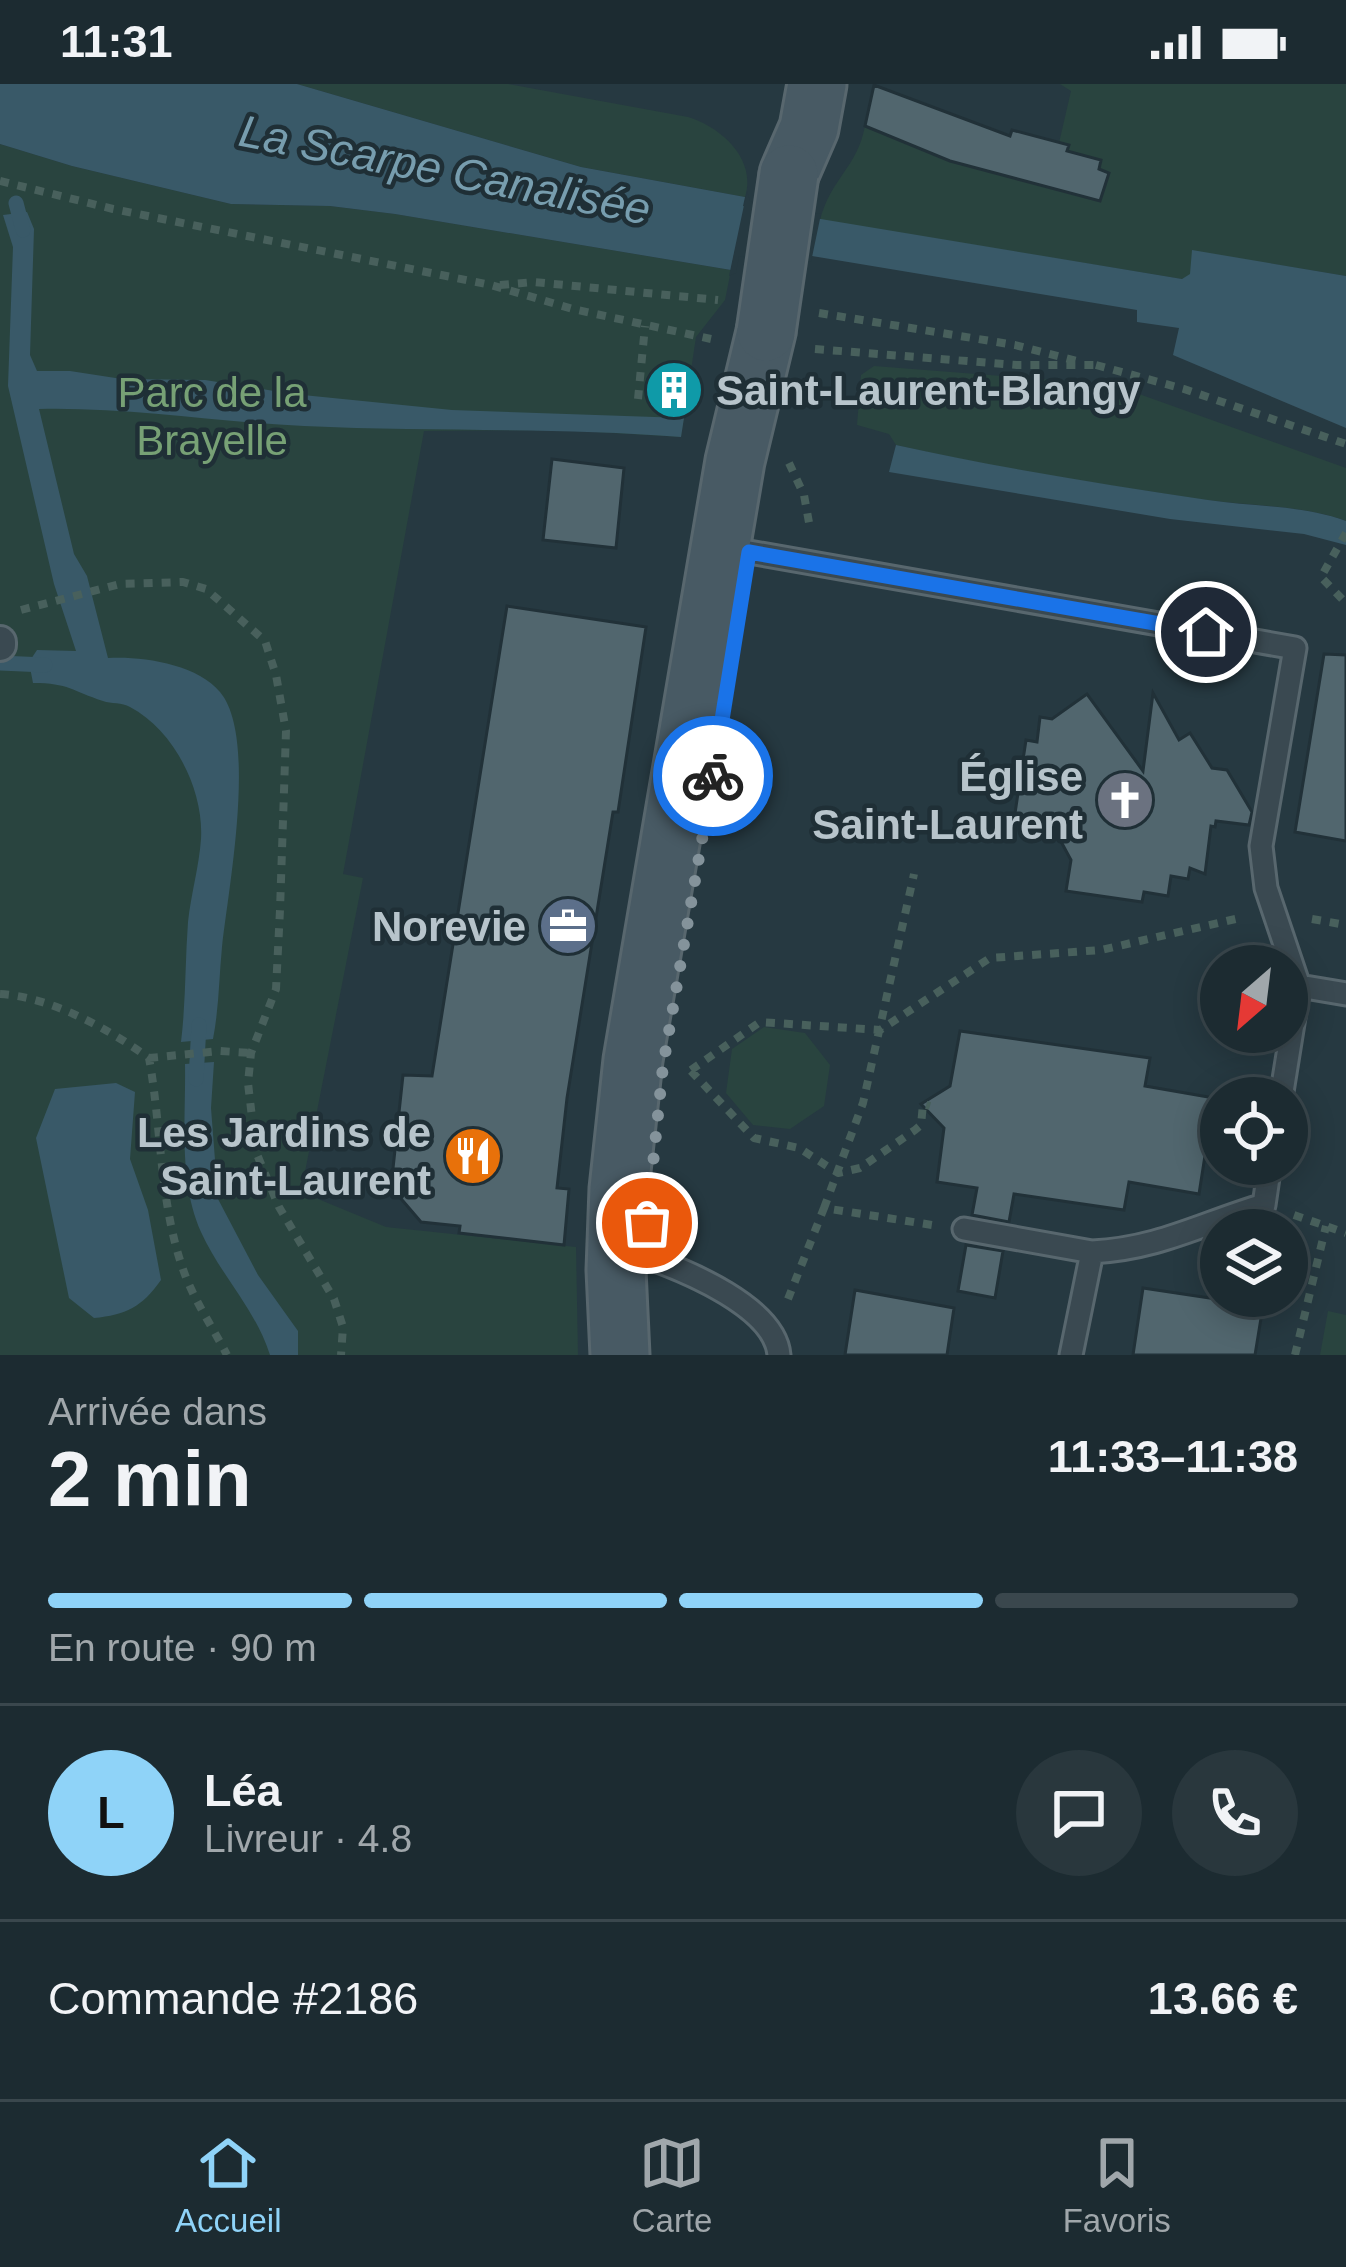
<!DOCTYPE html>
<html lang="fr">
<head>
<meta charset="utf-8">
<style>
	body { margin:0; font-family:Arial,sans-serif; background:#29373d; color:#f1f3f6; height:100vh; display:flex; flex-direction:column; font-size:45px; white-space:nowrap }
	* { box-sizing:border-box; margin:0 }
	p { font-size:39px; color:#a0a7ab }
	.icon { flex:none; width:66px; height:66px; fill:none; stroke:currentColor; stroke-width:2; stroke-linecap:round; stroke-linejoin:round }
	.map { position:relative; height:1271px; overflow:hidden }
	.drawer { display:flex; flex-direction:column; background:#1c2b31; flex:1 }
	.drawer>* { flex:none }
	.needle { width:78px; rotate:208deg }
	.fabs { position:absolute; left:1200px; top:861px; display:grid; gap:24px }
	.fabs a { display:grid; place-items:center; width:108px; height:108px; border-radius:50%; background:#1c2b31; box-shadow:0 6px 30px #0003,0 0 0 3px #3a474d; font-size:60px }
	.pin { position:absolute; display:grid; place-items:center; width:102px; height:102px; color:#fff; margin:-51px; border:6px solid #fff; border-radius:50%; box-shadow:0 3px 12px #0007 }
	.courier { position:absolute; display:grid; place-items:center; width:120px; height:120px; margin:-60px; border:9px solid #1a73e8; border-radius:50%; background:#fff; color:#222; box-shadow:0 3px 15px #0007 }
	.head em { font-style:normal; font-weight:700 }
	.head div { display:flex; flex-direction:column-reverse }
	.head { display:flex; align-items:center; justify-content:space-between; height:204px; padding:0 48px }
	h1 { font-size:78px; font-weight:700; line-height:90px }
	.bar { display:grid; grid-template-columns:repeat(4,1fr); gap:18px 12px; align-content:center; height:144px; padding:0 48px }
	.bar i { height:15px; border-radius:9px; background:#3a474d }
	.bar .active { background:#8fd3f8 }
	.bar p { grid-column:span 4 }
	.line { display:flex; align-items:center; gap:30px; padding:0 48px; border-top:3px solid #3a474d }
	.line div { flex:1 }
	.round { display:grid; place-items:center; flex:none; width:126px; height:126px; border-radius:63px; background:#29373d }
	.status { display:flex; justify-content:space-between; align-items:center; height:84px; padding:0 60px; background:#1c2b31; direction:ltr }
	.status svg { height:33px; fill:currentColor }
	.menu { display:flex; justify-content:space-around; align-items:center; height:168px; border-top:3px solid #3a474d; background:#1c2b31; font-size:33px; color:#a0a7ab }
	.menu a { display:grid; justify-items:center; gap:6px }
	.menu .active { color:#8fd3f8 }
	.map>svg:first-child { display:block }
	.green { fill:#29443f }
	.water { fill:#395968 }
	.pier { fill:#263941 }
	.lines { fill:none; stroke-linecap:round; stroke-linejoin:round }
	.stream { stroke:#395968; stroke-width:15 }
	.building { fill:#51666e; stroke:#213138; stroke-width:3 }
	.service-casing { stroke:#58676e; stroke-width:27 }
	.pedestrian-casing { stroke:#58676e; stroke-width:36 }
	.secondary-casing { stroke:#58676e; stroke-width:63 }
	.path { stroke:#48605c; stroke-width:8; stroke-dasharray:9 9; stroke-linecap:butt }
	.service { stroke:#3a4951; stroke-width:21 }
	.pedestrian { stroke:#3a4951; stroke-width:30 }
	.secondary { stroke:#485a64; stroke-width:57 }
	.secondary-bridge-casing { stroke:#58676e; stroke-width:63; stroke-linecap:butt }
	.secondary-bridge { stroke:#485a64; stroke-width:57 }
	.done { stroke:#84939b; stroke-width:12; stroke-dasharray:0 21.6 }
	.route { stroke:#1a73e8; stroke-width:15 }
	.labels { text-anchor:middle; dominant-baseline:central; stroke-width:9; stroke-linejoin:round; paint-order:stroke }
	.poi-label { font-size:42px; font-weight:bold; fill:#b7c4cb; stroke:#1f2f36; text-anchor:end }
	.park-label { font-size:42px; fill:#77a175; stroke:#1f2f36 }
	.water-label { font-size:45px; font-style:italic; fill:#779dae; stroke:#1f2f36 }
</style>
</head>
<body>
<div class="status"><b>11:31</b><svg viewBox="0 0 49 12"><path d="M0 12V9h3v3zM5 12V6h3v6zM10 12V3h3v9zM15 12V0h3v12zM26 1h20v11H26zM47 4h2v5h-2z"/></svg></div>
<div class="map">
<svg width="1346" height="1271" viewBox="0 0 1346 1271">
	<rect width="100%" height="100%" fill="#263941"/>
	<path class="green" d="M297,0H508L688,33C721,43 757,75 745,113L581,83Z
		M1060,0H1346V192L1193,167L1191,191L1182,195L820,136C831,94 857,84 865,42L950,77L1091,114L1101,77L1067,67L1068,61L1059,59L1071,7Z
		M0,60L72,82L231,120L330,122L395,130L731,186L725,216L696,253L681,353L561,346L424,347L343,790L363,794L301,1108L386,1143L576,1163L578,1271H0Z
		M874,282L1067,297L1139,310L1346,384V437C1300,420 1247,422 1199,415C1097,400 996,384 896,361L889,350L857,341L861,291Z
		M764,943L805,949L830,981L824,1022L790,1045L753,1041L726,1009L732,965Z
		M1328,1227L1346,1231V1271H1320Z"/>
	<path class="water" d="M0,0H297L581,83L745,113L743,122L1182,195L1190,190L1192,166L1346,192V344L1173,271L1179,244L1137,238V226L812,172L735,166L731,186L395,130L330,122L231,120L72,82L0,60Z
		M27,128L34,145L30,271L37,287H70L122,295L205,296L293,310L452,326L684,334L681,353C556,343 430,348 304,342C215,338 128,323 39,325L74,470L87,492L108,574C142,572 197,580 220,608C258,653 228,806 222,863C219,894 219,924 213,955L181,958C186,917 185,878 188,838C191,810 199,783 201,755C204,706 174,646 130,623C122,618 111,620 103,617C72,607 69,599 33,599L29,578L37,566L76,567L54,500L8,302L13,163L3,131Z
		M896,361C999,384 1103,400 1208,416C1254,423 1303,421 1346,437V461L1304,450L1170,435L889,388Z
		M214,978L211,1024L218,1115L258,1191L298,1247V1271H270C255,1224 221,1192 201,1148C178,1096 186,1036 185,980Z
		M116,999L135,1008L130,1075L148,1126L161,1196C142,1223 126,1231 94,1234L69,1214L36,1054L55,1005Z"/>
	<path class="pier" d="M747,107L750,117L821,130L811,178L739,172L736,189L729,192Z"/>
	<g class="lines">
		<path class="stream" d="M16,119L23,146
			M0,579L45,581
			M196,995L199,941"/>
	</g>
	<path class="building" d="M874,1L1010,52L1012,46L1069,61L1067,67L1101,76L1099,85L1109,89L1100,117L950,77L865,42Z
		M552,375L624,384L616,464L543,456Z
		M507,522L646,543L618,728H613L567,1014L557,1104L569,1105L564,1161L459,1149L460,1142L421,1138L391,1103L403,991L432,992Z
		M1324,570L1346,571V757L1295,748Z
		M1153,609L1179,656L1190,649L1212,684L1227,686L1252,728L1249,741L1216,737L1215,743L1211,742L1205,790L1190,784L1188,795L1171,792L1168,812L1144,808L1142,818L1066,807L1071,776L1052,741L1014,736L1026,656L1037,658L1040,633L1052,635L1087,610L1143,687Z
		M960,947L1150,974L1145,1002L1214,1014L1199,1110L1129,1098L1124,1126L1014,1110L1009,1138L972,1131L977,1104L937,1098L944,1044L921,1020L950,1002Z
		M966,1161L1003,1167L995,1214L958,1207Z
		M1143,1204L1263,1222L1255,1271H1133Z
		M855,1206L954,1224L947,1271H845Z"/>
	<g class="lines">
		<defs>
			<path id="service" d="M749,468L1295,564L1261,762L1266,804L1299,902L1281,1014
				M1299,902L1346,910
				M964,1145L1092,1168
				M647,1173C686,1187 775,1223 779,1271
				M1071,1271L1092,1168C1158,1165 1203,1139 1264,1121L1270,1080"/>
			<path id="pedestrian" d="M0,558V561"/>
			<path id="secondary" d="M789,90L809,44L817,0
				M620,1271L616,1186L619,1105L633,976L735,377L766,248"/>
		</defs>
		<use href="#service" class="service-casing"/>
		<use href="#pedestrian" class="pedestrian-casing"/>
		<use href="#secondary" class="secondary-casing"/>
		<path class="path" d="M0,97L113,125L491,201L573,225L711,255
			M500,201L534,198L718,216
			M819,229L1015,261L1081,278
			M815,265L1017,281H1095
			M1096,281L1184,305L1346,360
			M638,315L645,242
			M789,379L804,411L810,444
			M1346,449L1321,493L1346,519
			M21,526L120,500L183,498L206,505L265,557L276,591L286,647L280,826L276,905L251,969L248,999L256,1068L279,1123L334,1215L343,1243L341,1271
			M1312,835L1346,841
			M0,910C51,913 109,945 149,974C162,1045 159,1119 184,1188C194,1216 213,1244 227,1271
			M149,974L220,967L251,969
			M691,986L760,938L880,946L990,874L1101,866L1244,833
			M691,987L754,1054L799,1064L838,1089L860,1084L915,1046L921,1041L923,1020L930,1022
			M824,1124L863,1019L914,790
			M1294,1131L1346,1149
			M788,1215L824,1124L932,1141
			M1295,1271L1326,1142"/>
		<use href="#service" class="service"/>
		<use href="#pedestrian" class="pedestrian"/>
		<use href="#secondary" class="secondary"/>
		<defs>
			<path id="secondary-bridge" d="M766,248L789,90"/>
		</defs>
		<use href="#secondary-bridge" class="secondary-bridge-casing"/>
		<use href="#secondary-bridge" class="secondary-bridge"/>
	</g>
	<g class="lines">
		<path class="done" d="M647,1139L663,982L713,692"/>
		<path class="route" d="M713,692L749,468L1206,548"/>
	</g>
	<defs>
		<symbol id="building-disc" viewBox="-11 -11 22 22"><circle r="9.5" fill="#0f9aa8" stroke="#1f2f36"/><path d="M-4-6H4V6H1V3H-1V6H-4ZM-2.5-4.3h1.7v1.8h-1.7ZM.8-4.3h1.7v1.8H.8ZM-2.5-1h1.7V.8h-1.7ZM.8-1h1.7V.8H.8Z" fill="#fff"/></symbol>
		<symbol id="church-disc" viewBox="-11 -11 22 22"><circle r="9.5" fill="#6b7280" stroke="#1f2f36"/><path d="M-1.2-6h2.4v3.5h3.3v2.4h-3.3V6h-2.4V-.1h-3.3v-2.4h3.3Z" fill="#fff"/></symbol>
		<symbol id="office-disc" viewBox="-11 -11 22 22"><circle r="9.5" fill="#5c6f8a" stroke="#1f2f36"/><path d="M-6-3h4V-5.5h4V-3h4V5H-6ZM-1-4.5V-3h2v-1.5ZM-6 0V1H6V0Z" fill="#fff"/></symbol>
		<symbol id="restaurant-disc" viewBox="-11 -11 22 22"><circle r="9.5" fill="#e8710a" stroke="#1f2f36"/><path d="M-5-6h1v4h1v-4h1v4h1v-4h1v5L-1.5 .5V6h-2V.5L-5-1ZM5-6V6H3V1.5H1.5Q1.5-4 5-6Z" fill="#fff"/></symbol>
	</defs>
	<g fill-rule="evenodd">
		<use href="#building-disc" x="641" y="273" width="66" height="66"/>
		<use href="#church-disc" x="1092" y="683" width="66" height="66"/>
		<use href="#office-disc" x="535" y="809" width="66" height="66"/>
		<use href="#restaurant-disc" x="440" y="1039" width="66" height="66"/>
	</g>
	<g class="labels">
		<g class="poi-label">
			<text x="716" y="306" text-anchor="start">Saint-Laurent-Blangy</text>
			<text x="1083" y="692">Église<tspan x="1083" dy="48">Saint-Laurent</tspan></text>
			<text x="526" y="842">Norevie</text>
			<text x="431" y="1048">Les Jardins de<tspan x="431" dy="48">Saint-Laurent</tspan></text>
		</g>
		<g class="park-label">
			<text x="212" y="308">Parc de la<tspan x="212" dy="48">Brayelle</tspan></text>
		</g>
		<g class="water-label">
			<text transform="translate(445 86) rotate(11)">La Scarpe Canalisée</text>
		</g>
	</g>
</svg>
<div class="fabs">
<a><svg class="needle" viewBox="-14 -14 28 28"><path d="M0-13l5 13h-10z" fill="#e53935"/><path d="M0 13l5-13h-10z" fill="#a0a7ab"/></svg></a>
<a><svg class="icon" aria-label="locate" viewBox="0 0 24 24"><circle cx="12" cy="12" r="6"/><path d="M12 2v4M12 18v4M2 12h4M18 12h4"/></svg></a>
<a><svg class="icon" aria-label="layers" viewBox="0 0 24 24"><path d="M12 4l9 5-9 5-9-5zM3 14l9 5 9-5"/></svg></a>
</div>
<div class="pin" style="left:647px;top:1139px;background:#ea580c"><svg class="icon" aria-label="bag" viewBox="0 0 24 24"><path d="M5 8h14l-1 12H6zM9 8a3 3 0 0 1 6 0"/></svg></div>
<div class="pin" style="left:1206px;top:548px;background:#1f2937"><svg class="icon" aria-label="home" viewBox="0 0 24 24"><path d="M3 11l9-7 9 7M6 9v11h12V9"/></svg></div>
<div class="courier" style="left:713px;top:692px"><svg class="icon" aria-label="bike" viewBox="0 0 24 24"><circle cx="6" cy="16" r="4"/><circle cx="18" cy="16" r="4"/><path d="M6 16l4-8h5l3 8M10 8l3 8H6M13 5h3"/></svg></div>
</div>
<section class="drawer">
<div class="head"><div><h1>2 min</h1><p>Arrivée dans</p></div><em>11:33–11:38</em></div>
<div class="bar"><i class="active"></i><i class="active"></i><i class="active"></i><i></i><p>En route · 90 m</p></div>
<div class="line" style="height:216px"><b class="round" style="background:#8fd3f8;color:#111">L</b><div><b>Léa</b><p>Livreur · 4.8</p></div><a class="round"><svg class="icon" aria-label="chat" viewBox="0 0 24 24"><path d="M4 5h16v11H9l-5 4z"/></svg></a><a class="round"><svg class="icon" aria-label="phone" viewBox="0 0 24 24"><path d="M5 4h4l2 5-3 2q2 4 5 5l2-3 5 2v4C11 20 4 13 5 4z"/></svg></a></div>
<div class="line" style="height:156px"><div>Commande #2186</div><b>13.66 €</b></div>
</section>
<nav class="menu">
<a class="active"><svg class="icon" aria-label="home" viewBox="0 0 24 24"><path d="M3 11l9-7 9 7M6 9v11h12V9"/></svg>Accueil</a>
<a><svg class="icon" aria-label="map" viewBox="0 0 24 24"><path d="M3 6l6-2 6 2 6-2v14l-6 2-6-2-6 2zM9 4v14M15 6v14"/></svg>Carte</a>
<a><svg class="icon" aria-label="saved" viewBox="0 0 24 24"><path d="M7 4h10v16l-5-4-5 4z"/></svg>Favoris</a>
</nav>
</body>
</html>
